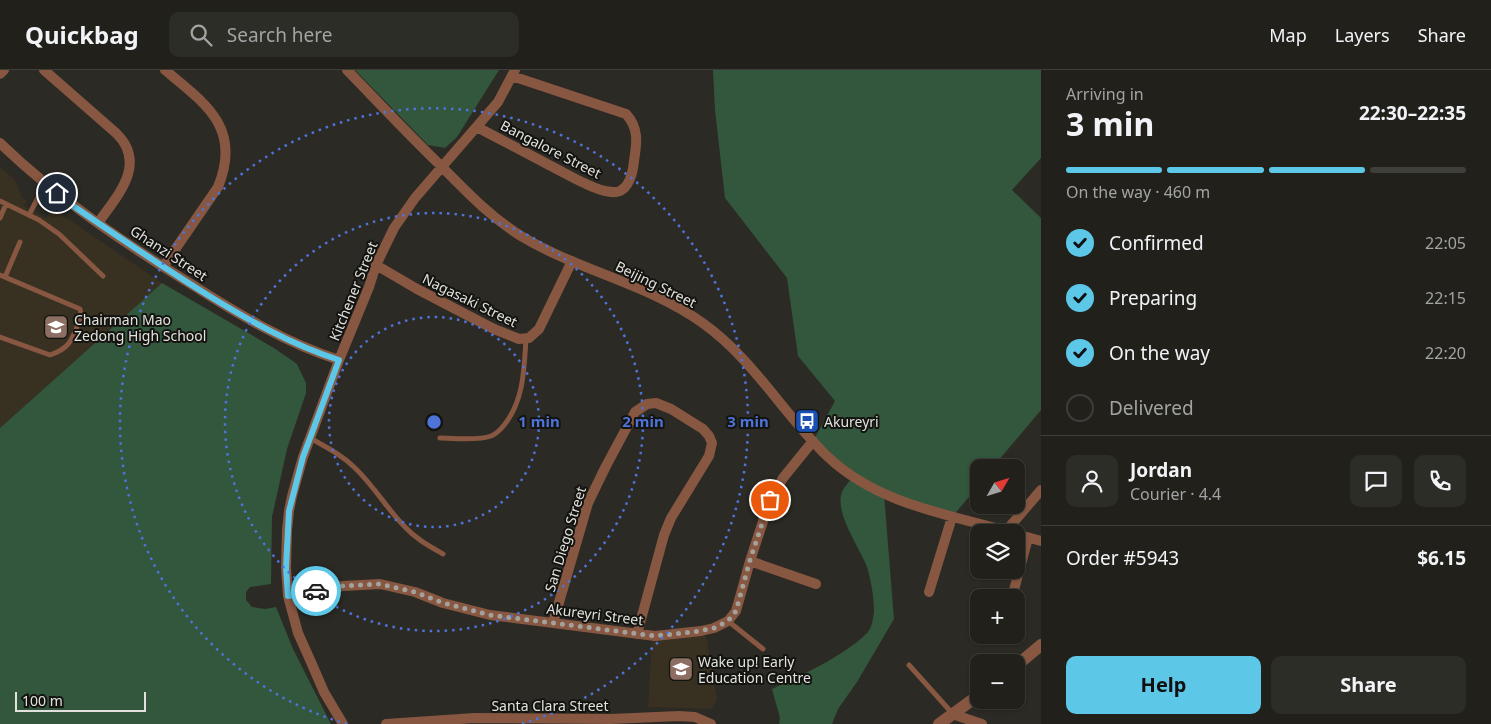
<!DOCTYPE html>
<html lang="en">
<head>
<meta charset="utf-8">
<style>
	body { margin:0; font-family:"Noto Sans",sans-serif; background:#2d2d28; color:#f1f3f6; height:100vh; display:flex; flex-direction:column; font-size:19px; white-space:nowrap }
	* { box-sizing:border-box; margin:0 }
	p { font-size:16px; color:#a2a3a3 }
	.icon { flex:none; width:28px; height:28px; fill:none; stroke:currentColor; stroke-width:2; stroke-linecap:round; stroke-linejoin:round }
	.map { position:relative; flex:1; overflow:hidden }
	.side { display:flex; flex-direction:column; background:#21201b; width:450px }
	.side>* { flex:none }
	.needle { width:32px; rotate:51deg }
	.buttons { position:absolute; left:970px; top:389px; display:grid; gap:10px }
	.buttons a { display:grid; place-items:center; width:55px; height:55px; border-radius:10px; background:#21201b; box-shadow:0 1px 4px #0004,0 0 0 1px #3e3e3a; font-size:25px }
	.scale { position:absolute; left:15px; bottom:12px; width:131px; box-sizing:border-box; padding-left:5px; border:2px solid #e2e1dd; border-top:0; font-size:14px; line-height:18px; white-space:nowrap; color:#e2e1dd; -webkit-text-stroke:4px #131310; paint-order:stroke }
	.pin { position:absolute; display:grid; place-items:center; width:42px; height:42px; color:#fff; margin:-21px; border:2px solid #fff; border-radius:50%; box-shadow:0 1px 5px #0007 }
	.courier { position:absolute; display:grid; place-items:center; width:50px; height:50px; margin:-25px; border:4px solid #5dc7e8; border-radius:50%; background:#fff; color:#222; box-shadow:0 1px 6px #0007 }
	.headline em { font-style:normal; font-weight:700 }
	.headline div { display:flex; flex-direction:column-reverse }
	.headline { display:flex; align-items:center; justify-content:space-between; height:85px; padding:0 25px }
	h1 { font-size:32px; font-weight:700; line-height:38px }
	.bar { display:grid; grid-template-columns:repeat(4,1fr); gap:8px 5px; align-content:center; height:60px; padding:0 25px }
	.bar i { height:6px; border-radius:4px; background:#3e3e3a }
	.bar .current { background:#5dc7e8 }
	.bar p { grid-column:span 4 }
	.line { display:flex; align-items:center; gap:12px; padding:0 25px; border-top:1px solid #3e3e3a }
	.line div { flex:1 }
	.round { display:grid; place-items:center; flex:none; width:52px; height:52px; border-radius:10px; background:#2d2d28 }
	ol { padding:0 25px; list-style:none }
	li { display:flex; align-items:center; gap:15px; height:55px }
	li p { margin-inline-start:auto }
	li .icon { padding:5px; border-radius:50%; background:#5dc7e8; color:#111; stroke-width:4 }
	li:last-child { color:#a2a3a3 }
	li i { width:28px; height:28px; border:2px solid #3e3e3a; border-radius:50% }
	.primary-button { display:flex; gap:10px; margin-top:auto; padding:10px 25px }
	.primary-button a { flex:1; height:58px; border-radius:10px; background:#5dc7e8; color:#111; font-size:20px; font-weight:700; line-height:58px; text-align:center }
	.primary-button a+a { background:#2d2d28; color:#f1f3f6 }
	header { display:flex; align-items:center; gap:30px; box-sizing:border-box; height:70px; padding:0 25px; background:#21201b; border-bottom:1px solid #3e3e3a }
	header strong { font-size:24px }
	nav { display:flex; gap:28px; margin-inline-start:auto; font-size:18px }
	.search { width:350px; height:45px; background:#2d2d28; display:flex; align-items:center; gap:12px; box-sizing:border-box; padding:0 18px; border-radius:10px; color:#a2a3a3; font-size:19px }
	main { display:flex; flex:1; min-height:0 }
	.map>svg:first-child { display:block }
	.education { fill:#383020 }
	.green { fill:#32573d }
	.lines { fill:none; stroke-linecap:round; stroke-linejoin:round }
	.service { stroke:#875741; stroke-width:5 }
	.minor { stroke:#875741; stroke-width:10 }
	.tertiary { stroke:#875741; stroke-width:12 }
	.done { stroke:#a2a19c; stroke-width:5; stroke-dasharray:0 9 }
	.route { stroke:#5dc7e8; stroke-width:6 }
	.ring { fill:none; stroke:#4e73d9; stroke-width:2.5; stroke-dasharray:2.5 5 }
	.labels { text-anchor:middle; dominant-baseline:central; stroke-width:4; stroke-linejoin:round; paint-order:stroke }
	.street-label { font-size:14px; fill:#e2e1dd; stroke:#131310 }
	.poi-label { font-size:14px; fill:#e2e1dd; stroke:#131310; text-anchor:start }
	.centre { fill:#4e73d9; stroke:#131310; stroke-width:2.5 }
	.ring-label { font-size:15px; text-anchor:middle; font-weight:bold; fill:#4e73d9; stroke:#131310; stroke-width:4; stroke-linejoin:round; paint-order:stroke }
</style>
</head>
<body>
<header>
<strong>Quickbag</strong>
<div class="search"><svg class="icon" aria-label="search" viewBox="0 0 24 24"><circle cx="10" cy="10" r="6"/><path d="M15 15l6 6"/></svg>Search here</div>
<nav><a>Map</a><a>Layers</a><a>Share</a></nav>
</header>
<main>
<div class="map">
<svg width="1041" height="654" viewBox="0 0 1041 654">
	<rect width="100%" height="100%" fill="#2c2a24"/>
	<path class="education" d="M0,97L15,110L22,128L27,131L24,136L46,148L52,138L162,213L0,358Z
		M706,565L717,630L711,639L648,637L652,568Z"/>
	<path class="green" d="M355,0H499L457,67L445,78L428,75Z
		M713,0H1041V88L1012,120L1041,148V340L993,397L979,398V415L952,447L884,424L894,549L857,612L838,639L832,654H779L780,648L772,619C803,604 843,587 867,563C872,558 873,549 874,542C874,526 871,511 867,497C860,478 834,443 842,422C844,417 850,411 853,406L813,371L835,331L798,286L787,208L725,128L715,40Z
		M162,213L274,278L297,294L306,313V323L287,379L272,447L271,514L250,517L246,522V530L252,537L265,539L276,537L293,579L331,654H0V358Z"/>
	<g class="lines">
		<path class="service" d="M0,131L39,150L59,164L103,206
			M29,145L45,114
			M0,148L6,134
			M0,205L80,239C82,245 80,249 78,254C72,271 68,279 50,285L0,267
			M5,207L20,172
			M310,368C326,377 342,385 355,398C374,416 387,439 405,457C416,469 429,476 443,484
			M440,368C454,368 478,371 491,366C497,364 501,359 505,354C524,329 524,299 526,269
			M728,551L763,579
			M909,595L952,643"/>
		<path class="minor" d="M44,0L116,63C148,94 117,126 98,153
			M347,0C378,32 408,64 440,95C466,121 489,146 521,166C579,201 649,214 704,254C754,290 784,345 828,387C878,434 947,444 1010,462
			M0,4L4,0
			M477,57C501,70 525,82 549,95C563,102 578,111 593,117C600,120 613,124 620,121C630,116 633,101 634,91C637,72 639,58 626,44L512,6
			M0,73C57,128 124,173 191,214C238,244 286,273 339,290
			M376,195L417,219L494,259L519,269L529,268L539,259L572,191
			M163,197L218,117C242,58 206,34 165,0
			M1006,461L1041,420
			M1016,464L1041,471
			M750,491L816,514
			M1014,520L1028,468
			M929,522L952,447
			M288,526L343,516L380,514L415,522L443,533L490,545L655,566L701,561L714,558L728,551L736,541L750,491L770,430L783,408L813,371
			M553,553L588,433L606,396L635,342L647,334L656,333L671,339L703,359L709,366L712,373L709,386L671,448L664,465L637,564
			M952,644L982,654
			M343,654L324,622L311,592L298,563L288,526L286,498L287,460L289,441L292,426L303,387L339,290L369,217L376,195L394,158L415,128L498,32L515,0
			M386,654L475,648L611,649L679,646L695,647L711,654"/>
		<path class="tertiary" d="M1016,596L1041,575
			M939,654L979,625"/>
	</g>
	<g class="lines">
		<path class="done" d="M316,521L343,516L380,514L415,522L443,533L490,545L655,566L700,561L714,558L728,551L736,541L750,490L770,430"/>
		<path class="route" d="M57,123L69,133C114,164 159,195 206,224C248,250 292,275 339,290L303,387L289,441L286,498L288,526L316,521"/>
	</g>
	<g class="ring">
		<circle cx="434" cy="352" r="105"/>
		<circle cx="434" cy="352" r="209"/>
		<path d="M347 654A314 314 0 1 1 521 654"/>
	</g>
	<defs>
		<symbol id="school-square" viewBox="-11 -11 22 22"><rect x="-9" y="-9" width="18" height="18" rx="4" fill="#8d6e63" stroke="#131310"/><path d="M0-5L7-2L0 1L-7-2ZM-4 1L0 2.5L4 1V4Q0 6-4 4Z" fill="#fff"/></symbol>
		<symbol id="bus-square" viewBox="-11 -11 22 22"><rect x="-9" y="-9" width="18" height="18" rx="4" fill="#1a4fb4" stroke="#131310"/><path d="M-5-6H5V4H4V6H2V4H-2V6H-4V4H-5ZM-3.5-4V0h7V-4ZM-3.5 1.2v1.5H-2V1.2ZM2 1.2v1.5H3.5V1.2Z" fill="#fff"/></symbol>
	</defs>
	<g fill-rule="evenodd">
		<use href="#school-square" x="42" y="243" width="28" height="28"/>
		<use href="#bus-square" x="793" y="337" width="28" height="28"/>
		<use href="#school-square" x="667" y="585" width="28" height="28"/>
	</g>
	<g class="labels">
		<g class="street-label">
			<text transform="translate(551 79) rotate(27)">Bangalore Street</text>
			<text transform="translate(169 183) rotate(33)">Ghanzi Street</text>
			<text transform="translate(656 214) rotate(26)">Beijing Street</text>
			<text transform="translate(353 221) rotate(-68)">Kitchener Street</text>
			<text transform="translate(470 230) rotate(26)">Nagasaki Street</text>
			<text transform="translate(565 469) rotate(-73)">San Diego Street</text>
			<text transform="translate(595 544) rotate(7)">Akureyri Street</text>
			<text x="550" y="635">Santa Clara Street</text>
		</g>
		<g class="poi-label">
			<text x="74" y="249">Chairman Mao<tspan x="74" dy="16">Zedong High School</tspan></text>
			<text x="824" y="351">Akureyri</text>
			<text x="698" y="591">Wake up! Early<tspan x="698" dy="16">Education Centre</tspan></text>
		</g>
	</g>
	<circle cx="434" cy="352" r="8" class="centre"/>
	<g class="ring-label">
		<text x="539" y="357">1 min</text>
		<text x="643" y="357">2 min</text>
		<text x="748" y="357">3 min</text>
	</g>
</svg>
<div class="buttons">
<a><svg class="needle" viewBox="-14 -14 28 28"><path d="M0-13l5 13h-10z" fill="#e53935"/><path d="M0 13l5-13h-10z" fill="#a2a3a3"/></svg></a>
<a><svg class="icon" aria-label="layers" viewBox="0 0 24 24"><path d="M12 4l9 5-9 5-9-5zM3 14l9 5 9-5"/></svg></a>
<a>+</a>
<a>−</a>
</div>
<div class="scale">100 m</div>
<div class="pin" style="left:770px;top:430px;background:#ea580c"><svg class="icon" aria-label="bag" viewBox="0 0 24 24"><path d="M5 8h14l-1 12H6zM9 8a3 3 0 0 1 6 0"/></svg></div>
<div class="pin" style="left:57px;top:123px;background:#1f2937"><svg class="icon" aria-label="home" viewBox="0 0 24 24"><path d="M3 11l9-7 9 7M6 9v11h12V9"/></svg></div>
<div class="courier" style="left:316px;top:521px"><svg class="icon" aria-label="car" viewBox="0 0 24 24"><path d="M5 17H2v-5l4-1 3-4h7l3 4 3 1v5h-3M9 17h6M6 11h13"/><circle cx="7" cy="17" r="2"/><circle cx="17" cy="17" r="2"/></svg></div>
</div>
<section class="side">
<div class="headline"><div><h1>3 min</h1><p>Arriving in</p></div><em>22:30–22:35</em></div>
<div class="bar"><i class="current"></i><i class="current"></i><i class="current"></i><i></i><p>On the way · 460 m</p></div>
<ol>
<li><svg class="icon" aria-label="check" viewBox="0 0 24 24"><path d="M5 12l5 5 9-10"/></svg>Confirmed<p>22:05</p></li>
<li><svg class="icon" aria-label="check" viewBox="0 0 24 24"><path d="M5 12l5 5 9-10"/></svg>Preparing<p>22:15</p></li>
<li><svg class="icon" aria-label="check" viewBox="0 0 24 24"><path d="M5 12l5 5 9-10"/></svg>On the way<p>22:20</p></li>
<li><i></i>Delivered</li>
</ol>
<div class="line" style="height:90px"><a class="round"><svg class="icon" aria-label="person" viewBox="0 0 24 24"><circle cx="12" cy="8" r="4"/><path d="M4 21q1-7 8-7t8 7"/></svg></a><div><b>Jordan</b><p>Courier · 4.4</p></div><a class="round"><svg class="icon" aria-label="chat" viewBox="0 0 24 24"><path d="M4 5h16v11H9l-5 4z"/></svg></a><a class="round"><svg class="icon" aria-label="phone" viewBox="0 0 24 24"><path d="M5 4h4l2 5-3 2q2 4 5 5l2-3 5 2v4C11 20 4 13 5 4z"/></svg></a></div>
<div class="line" style="height:65px"><div>Order #5943</div><b>$6.15</b></div>
<div class="primary-button"><a>Help</a><a>Share</a></div>
</section>
</main>
</body>
</html>
